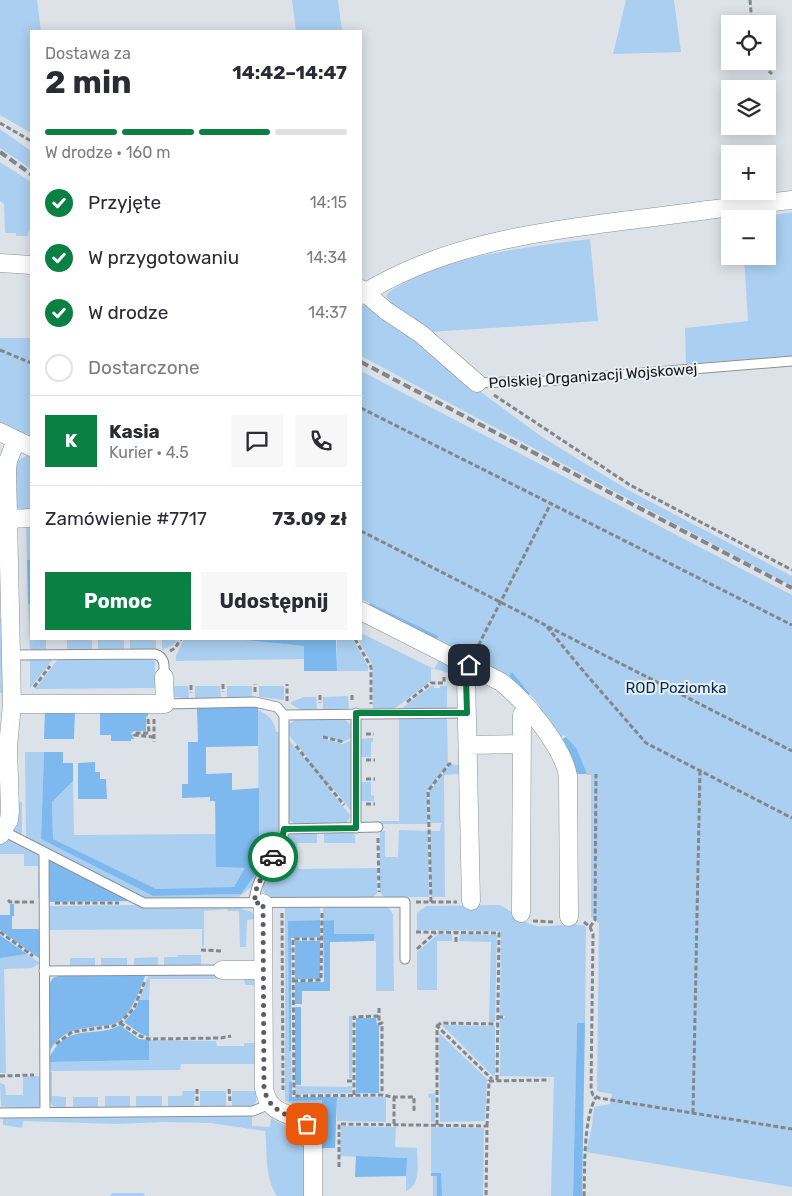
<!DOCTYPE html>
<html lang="pl">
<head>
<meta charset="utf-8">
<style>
	body { margin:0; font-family:Rubik,sans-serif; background:#f7f7f7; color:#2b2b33; height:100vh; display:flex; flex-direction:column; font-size:19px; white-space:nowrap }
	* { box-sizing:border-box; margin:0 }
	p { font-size:16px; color:#7c7c81 }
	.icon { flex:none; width:28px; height:28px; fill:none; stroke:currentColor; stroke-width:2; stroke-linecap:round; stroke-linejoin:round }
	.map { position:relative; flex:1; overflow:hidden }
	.sheet { position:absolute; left:30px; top:30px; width:332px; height:610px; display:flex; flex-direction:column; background:#fff; border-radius:0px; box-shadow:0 2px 12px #0003 }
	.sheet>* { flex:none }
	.fabs { position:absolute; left:721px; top:15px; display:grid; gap:10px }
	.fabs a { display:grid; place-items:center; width:55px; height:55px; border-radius:0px; background:#fff; box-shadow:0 2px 12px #0003; font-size:25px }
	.pin { position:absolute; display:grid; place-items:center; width:42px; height:42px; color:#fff; margin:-21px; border-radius:10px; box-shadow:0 2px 8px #0006 }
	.courier { position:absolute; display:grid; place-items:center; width:50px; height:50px; margin:-25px; border:4px solid #0b8043; border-radius:50%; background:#fff; color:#222; box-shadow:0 1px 6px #0007 }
	.summary em { font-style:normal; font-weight:700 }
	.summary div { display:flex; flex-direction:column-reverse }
	.summary { display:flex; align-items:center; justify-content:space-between; height:85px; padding:0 15px }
	h1 { font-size:32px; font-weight:700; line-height:38px }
	.bar { display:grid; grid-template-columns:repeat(4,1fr); gap:8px 5px; align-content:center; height:60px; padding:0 15px }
	.bar i { height:6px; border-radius:4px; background:#e1e1e2 }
	.bar .active { background:#0b8043 }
	.bar p { grid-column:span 4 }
	.line { display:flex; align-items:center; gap:12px; padding:0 15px; border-top:1px solid #e1e1e2 }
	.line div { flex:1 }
	.round { display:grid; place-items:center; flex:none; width:52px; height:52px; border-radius:0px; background:#f7f7f7 }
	ol { padding:0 15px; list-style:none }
	li { display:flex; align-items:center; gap:15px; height:55px }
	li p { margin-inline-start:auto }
	li .icon { padding:5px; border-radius:50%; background:#0b8043; color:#fff; stroke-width:4 }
	li:last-child { color:#7c7c81 }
	li i { width:28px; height:28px; border:2px solid #e1e1e2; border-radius:50% }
	.button { display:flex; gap:10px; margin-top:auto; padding:10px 15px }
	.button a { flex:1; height:58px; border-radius:0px; background:#0b8043; color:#fff; font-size:20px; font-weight:700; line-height:58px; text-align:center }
	.button a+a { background:#f7f7f7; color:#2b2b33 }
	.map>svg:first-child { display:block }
	.green { fill:#abcff0 }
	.forest { fill:#7db9ee }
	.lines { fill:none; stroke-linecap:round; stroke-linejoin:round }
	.service-casing { stroke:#8b9095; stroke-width:11 }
	.minor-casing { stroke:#8b9095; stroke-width:19 }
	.path { stroke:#83878b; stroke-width:3; stroke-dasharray:5 2.5; stroke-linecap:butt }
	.service { stroke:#fff; stroke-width:9 }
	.minor { stroke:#fff; stroke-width:18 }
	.rail { stroke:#82868a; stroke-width:4; stroke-dasharray:8 4; stroke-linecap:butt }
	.done { stroke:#5a5d61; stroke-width:5; stroke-dasharray:0 9 }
	.route { stroke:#0b8043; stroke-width:6 }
	.labels { text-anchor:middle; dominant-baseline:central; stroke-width:4; stroke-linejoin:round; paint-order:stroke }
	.street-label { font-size:15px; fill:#141618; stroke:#eaeff5 }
	.park-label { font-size:15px; fill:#002c4d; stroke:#eaeff5 }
</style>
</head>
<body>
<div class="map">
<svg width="792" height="1196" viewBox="0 0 792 1196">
	<rect width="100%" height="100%" fill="#dce2e8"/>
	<path class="green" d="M0,0H37L41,31H31V133L0,115Z
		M292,0H338L342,31H296Z
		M626,0H674L681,52L613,54Z
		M0,129L31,151V169L0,148Z
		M0,162L31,182V232L28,231V236H16V233H5L4,204L0,201Z
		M792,212V356L686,364L685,328L748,321L744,256H768V219H748Z
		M590,239L598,321L430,332L392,304L386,296L389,292C401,285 413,277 426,272C479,252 535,246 590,239Z
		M361,305L367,306L410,333L451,370L542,437L628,490L792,576V586L361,356Z
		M0,338H31V439L27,437L28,434L26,433L24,436L0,423Z
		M361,371L792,595V1187L586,1152L592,1126L594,1107L610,1104L612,1094L597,1091L599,923L591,917V775H587L577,749L564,735L555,740L537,708L540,706L512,672L509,676L473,658L474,655L472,653L470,656L436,640L437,636L361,599Z
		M26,456H31V513C26,512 20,512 17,507C11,499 15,473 16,462Z
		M31,526V560H27L26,527Z
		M28,604H31V639H46V652H30Z
		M3,617L5,693H0V618Z
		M361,633L434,669L440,658L456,669L459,675C447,674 442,669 431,669V681L394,709H373L372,664L358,639H361Z
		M67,639H92V651H67Z
		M98,639H124V651H98Z
		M130,639H156V650L130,651Z
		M162,639H179L173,645L162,650Z
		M184,639H233L304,646V659L176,661V656Z
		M337,639H353L368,666V671H337Z
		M149,658L155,661V688L35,689L58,659Z
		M30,659H53L30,688Z
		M170,686H188L189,698L173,697Z
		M195,686H220L221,698H195Z
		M227,686H252V698H227Z
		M259,686H284V700L259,697Z
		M431,686H434V688H440V686H447V709H401Z
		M348,696L349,710L323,709V697Z
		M304,697H316L317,710H301L291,704V702Z
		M258,710C269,715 274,720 276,732H279V835L274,848L251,887L239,897L147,899L26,837L25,752H44L41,839L153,896L241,894L259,868Z
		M447,716L448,765L427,791L428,824H375V821H399V717Z
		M298,718H343L350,724L351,738L343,742L323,736L322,738L343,744L351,740L352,812L333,788L330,791L351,816L347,822L342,824H295L289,820L287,815V738L306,760L308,758L287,733L289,724Z
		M373,738V742H371V757H360V739Z
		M450,764L459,765V774L444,775L445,897H431L430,831H440L441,823H430L429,792Z
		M73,781L74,835L216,834V867L246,868L234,888L155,889L53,839L52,802Z
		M360,782H371V795L374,796V801H360Z
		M18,802H22V833L20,835L11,831Z
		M399,830L428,831L429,897H384L380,892V831H385V857H398Z
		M294,832H317V843H297L298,869L377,868V893L373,897L361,898L268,897L263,891V881L289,837Z
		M324,832H353L355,836V843H324Z
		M8,837L33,850L39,857L40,898H38V866H24V854H0V843Z
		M139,905L146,908H242V909L252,912L256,919L247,920L246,947H240L239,911H228L227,909L204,911V947H202V929L48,930V906Z
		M499,905C513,910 522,924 537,926C553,928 568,921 585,926L586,928L585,1023H577L573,1196H551L554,1077L493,1076L442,1025L495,1026V1075H500V1018H505V1016H500L501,931L417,930V913L426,906Z
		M285,907H320V920L288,921L289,1051H291L292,1082H289V1100H322L321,1148L318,1122L294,1109L296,1106L285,1100Z
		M323,907H388L393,914L394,991H376V942L374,941V934H334V921H323Z
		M438,934H452V941H437V990H417V952Z
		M460,934L497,935L495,1022H489L491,942L459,941Z
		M27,954L40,963L32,968L4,969L6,1073H0V958Z
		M178,955H201V966L164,967V957H178Z
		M158,957V967H134V958Z
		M70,958H95V967H70Z
		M101,958H127V967H101Z
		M149,974H245L254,977L255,985H245L244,979H150L149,1000H139Z
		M349,1016H352V1078H349Z
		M439,1033L487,1079L485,1121L440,1122Z
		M149,1040L216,1041L217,1046H244V1043H255L256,1064H181L180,1070L49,1071V1062L149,1060Z
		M48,1072H52V1096L66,1097V1108H54L49,1100Z
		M38,1076L41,1078V1104L38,1108L16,1109L1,1106L0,1083L5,1085L6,1095H23V1077Z
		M295,1086L348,1087V1086H352V1093L295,1094Z
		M183,1091H195L194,1108H168V1096H182Z
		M200,1091H226V1108H200Z
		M232,1091H256V1103L251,1107L232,1109Z
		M435,1093V1122H431V1098H429L428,1094Z
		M105,1096H130V1108H105Z
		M136,1096H162V1108L136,1109Z
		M73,1097H98V1108H73Z
		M337,1097H386V1122L337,1121Z
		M252,1114V1126L270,1127L271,1118L273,1119L305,1137L304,1196H277C264,1176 268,1154 265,1131L211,1123L164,1122L118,1124L23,1121L22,1128L3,1125V1119L9,1116Z
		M341,1126L396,1127L395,1147L417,1148C417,1164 422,1184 406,1191V1158L340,1156Z
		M431,1127L484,1128L483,1196H433V1176H431Z
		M112,1193H143L145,1196H110Z"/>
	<path class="forest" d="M27,560H31V604H28Z
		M370,603L438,636L436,640L369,607Z
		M233,639H334L336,640L337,671H304V646Z
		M512,672L530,694L527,696L509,676Z
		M258,707V746L206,747V774L232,773V790L259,788V869L241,894L153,896L41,839L44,752H63V763H73V781L52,802L53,839L156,889L234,887L245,868L216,867L215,801H210V797L182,798V784H188V742H198L197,708Z
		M148,709V716L146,717V731H134L131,734L134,739H131V741H111V735H100V710Z
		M75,710L74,739H44L45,711Z
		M566,737L577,749L587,774H575L557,742Z
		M95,762V772H100V779H106L107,799H78V763Z
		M50,861H53L132,901L48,902V863Z
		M10,904H14V916H12V929H40V959L0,930V915H10Z
		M320,920V937L291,938V1051H289L288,921Z
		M334,920V934H374V941L330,942V991H302V1004H295V982H324L323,921Z
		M0,935L27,954L0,958Z
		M295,941H320V979H295Z
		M146,974C139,990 133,1014 116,1023C112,1025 106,1025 101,1026C78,1029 62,1029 49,1052L48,986L53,978L62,975Z
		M139,1000H149V1037L141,1034L124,1022L136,1008Z
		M295,1007H301V1085H295Z
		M376,1018L377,1025H379V1093H356V1018Z
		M577,1023H585L582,1196H573Z
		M120,1025L139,1039L149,1040V1060L49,1062C49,1056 52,1053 55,1048C74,1024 98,1038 120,1025Z
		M289,1082H292V1097H337L335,1148H321L322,1100L289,1101Z
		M356,1156L407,1158L406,1176L355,1177Z
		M431,1173H441L442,1196H437V1176H431Z"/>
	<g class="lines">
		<defs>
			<path id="service" d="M477,383L544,381L792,361
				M11,655L155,654C166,657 164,667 164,677
				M165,704L255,702L277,707L284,715L467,713
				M356,828V713
				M284,829L378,827
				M9,834L144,903L405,902V959
				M44,852L45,1112
				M254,903C255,876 277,858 284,833V715
				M44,971L222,970
				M0,1113L253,1111L270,1104"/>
			<path id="minor" d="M0,263L31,265
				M361,289L385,310L421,334L477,383
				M361,295C441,245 531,233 622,221C679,214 735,206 792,200
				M0,432L31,447
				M9,519L31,518
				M361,611L501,682C524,700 563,746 568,776L569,917
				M469,665L466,677L471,901
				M12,704H165L164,677
				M468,745L521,744
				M0,835L9,820L10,811L8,747L12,704L7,470L8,461L16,440
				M263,903L264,1088C269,1120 298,1110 313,1130V1196
				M521,913L522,715L527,707
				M222,970H263"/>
		</defs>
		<use href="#service" class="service-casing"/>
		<use href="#minor" class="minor-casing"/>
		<path class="path" d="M750,0L752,24
			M758,61L772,74
			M0,123L31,141
			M0,350L31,363
			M494,395L630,485L792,570
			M361,408L792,625
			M361,531L792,751
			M547,627L585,673L646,743L792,818
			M355,639L371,667V704
			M170,651L175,648L181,639
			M475,652L551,503
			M223,684V692
			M191,685V693
			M34,687L50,666
			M255,692V684
			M320,695V703
			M352,695V702
			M287,701V684
			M407,702L431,683H444V677
			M148,719L149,733H135L134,735L154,737
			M154,719V742
			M366,734H374
			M323,737L344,742
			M296,746L344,805
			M366,760H375
			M366,779H375
			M366,804H375
			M378,838L379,892
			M8,900L10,902H34
			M416,902H457
			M431,902L428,791L449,764H453
			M55,903H119
			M282,913L283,1090
			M533,921L554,922
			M584,922L590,927L593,934L591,1090L593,1095L599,1098L792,1129
			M590,927L595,920L596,774
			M0,932L33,956
			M416,932L499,933L497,1080
			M322,939H293L294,1096L382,1095L394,1097H414V1113
			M456,942V932
			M417,949L436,932
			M201,950L222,951
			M293,981L321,980L322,912
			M379,1008V1024L382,1023V1095
			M498,1017H505
			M120,1023L140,1036L149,1039L221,1038L231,1036
			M437,1026L441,1023L497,1024
			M56,1044L72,1032L113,1026L120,1023L134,1008L145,981
			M0,1076L34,1075
			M347,1081H354
			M197,1089V1101
			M229,1089L230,1101
			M354,1095V1017L379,1016
			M693,1113L700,770
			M394,1124V1097
			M437,1125V1026L492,1079
			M487,1126L489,1081L548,1080
			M339,1167V1124L487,1126L486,1196
			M584,1196C585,1169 583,1120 596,1097"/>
		<use href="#service" class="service"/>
		<use href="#minor" class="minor"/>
		<path class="rail" d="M0,152L31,174
			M361,362L792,588"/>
	</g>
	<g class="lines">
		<path class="done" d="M273,857L257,886L254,903H263L264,1088C268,1111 288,1115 307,1124"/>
		<path class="route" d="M273,857L281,843L284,829L356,828V713H467L466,677L469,665"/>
	</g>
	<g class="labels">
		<g class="street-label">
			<text transform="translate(593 376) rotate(-4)">Polskiej Organizacji Wojskowej</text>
		</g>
		<g class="park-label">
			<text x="676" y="688">ROD Poziomka</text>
		</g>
	</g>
</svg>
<div class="fabs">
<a><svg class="icon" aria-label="locate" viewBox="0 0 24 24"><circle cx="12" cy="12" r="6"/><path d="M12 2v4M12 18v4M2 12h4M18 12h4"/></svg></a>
<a><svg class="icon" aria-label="layers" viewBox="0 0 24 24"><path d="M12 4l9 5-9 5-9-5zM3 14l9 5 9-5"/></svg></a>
<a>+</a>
<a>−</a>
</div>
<div class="pin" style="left:307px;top:1124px;background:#ea580c"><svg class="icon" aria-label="bag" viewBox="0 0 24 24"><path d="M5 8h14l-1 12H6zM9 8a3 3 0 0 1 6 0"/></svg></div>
<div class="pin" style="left:469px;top:665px;background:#1f2937"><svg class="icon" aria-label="home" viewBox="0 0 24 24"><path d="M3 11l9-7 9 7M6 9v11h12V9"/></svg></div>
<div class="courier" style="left:273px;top:857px"><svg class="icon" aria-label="car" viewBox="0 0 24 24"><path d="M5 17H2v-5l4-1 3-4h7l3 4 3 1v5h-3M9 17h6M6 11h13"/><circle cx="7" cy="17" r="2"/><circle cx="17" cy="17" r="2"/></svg></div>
<section class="sheet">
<div class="summary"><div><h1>2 min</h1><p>Dostawa za</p></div><em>14:42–14:47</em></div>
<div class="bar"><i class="active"></i><i class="active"></i><i class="active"></i><i></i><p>W drodze · 160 m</p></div>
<ol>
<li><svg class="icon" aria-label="check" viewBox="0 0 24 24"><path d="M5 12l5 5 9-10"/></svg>Przyjęte<p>14:15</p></li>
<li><svg class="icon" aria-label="check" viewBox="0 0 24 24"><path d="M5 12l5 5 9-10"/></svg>W przygotowaniu<p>14:34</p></li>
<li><svg class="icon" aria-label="check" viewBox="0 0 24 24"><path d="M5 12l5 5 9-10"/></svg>W drodze<p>14:37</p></li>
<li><i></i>Dostarczone</li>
</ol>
<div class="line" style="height:90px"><b class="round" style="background:#0b8043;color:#fff">K</b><div><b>Kasia</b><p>Kurier · 4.5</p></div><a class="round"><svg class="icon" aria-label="chat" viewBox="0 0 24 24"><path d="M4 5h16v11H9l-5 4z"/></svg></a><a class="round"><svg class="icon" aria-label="phone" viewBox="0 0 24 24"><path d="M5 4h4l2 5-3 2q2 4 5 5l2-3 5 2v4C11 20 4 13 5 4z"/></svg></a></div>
<div class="line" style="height:65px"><div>Zamówienie #7717</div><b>73.09 zł</b></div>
<div class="button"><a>Pomoc</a><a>Udostępnij</a></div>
</section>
</div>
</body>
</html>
